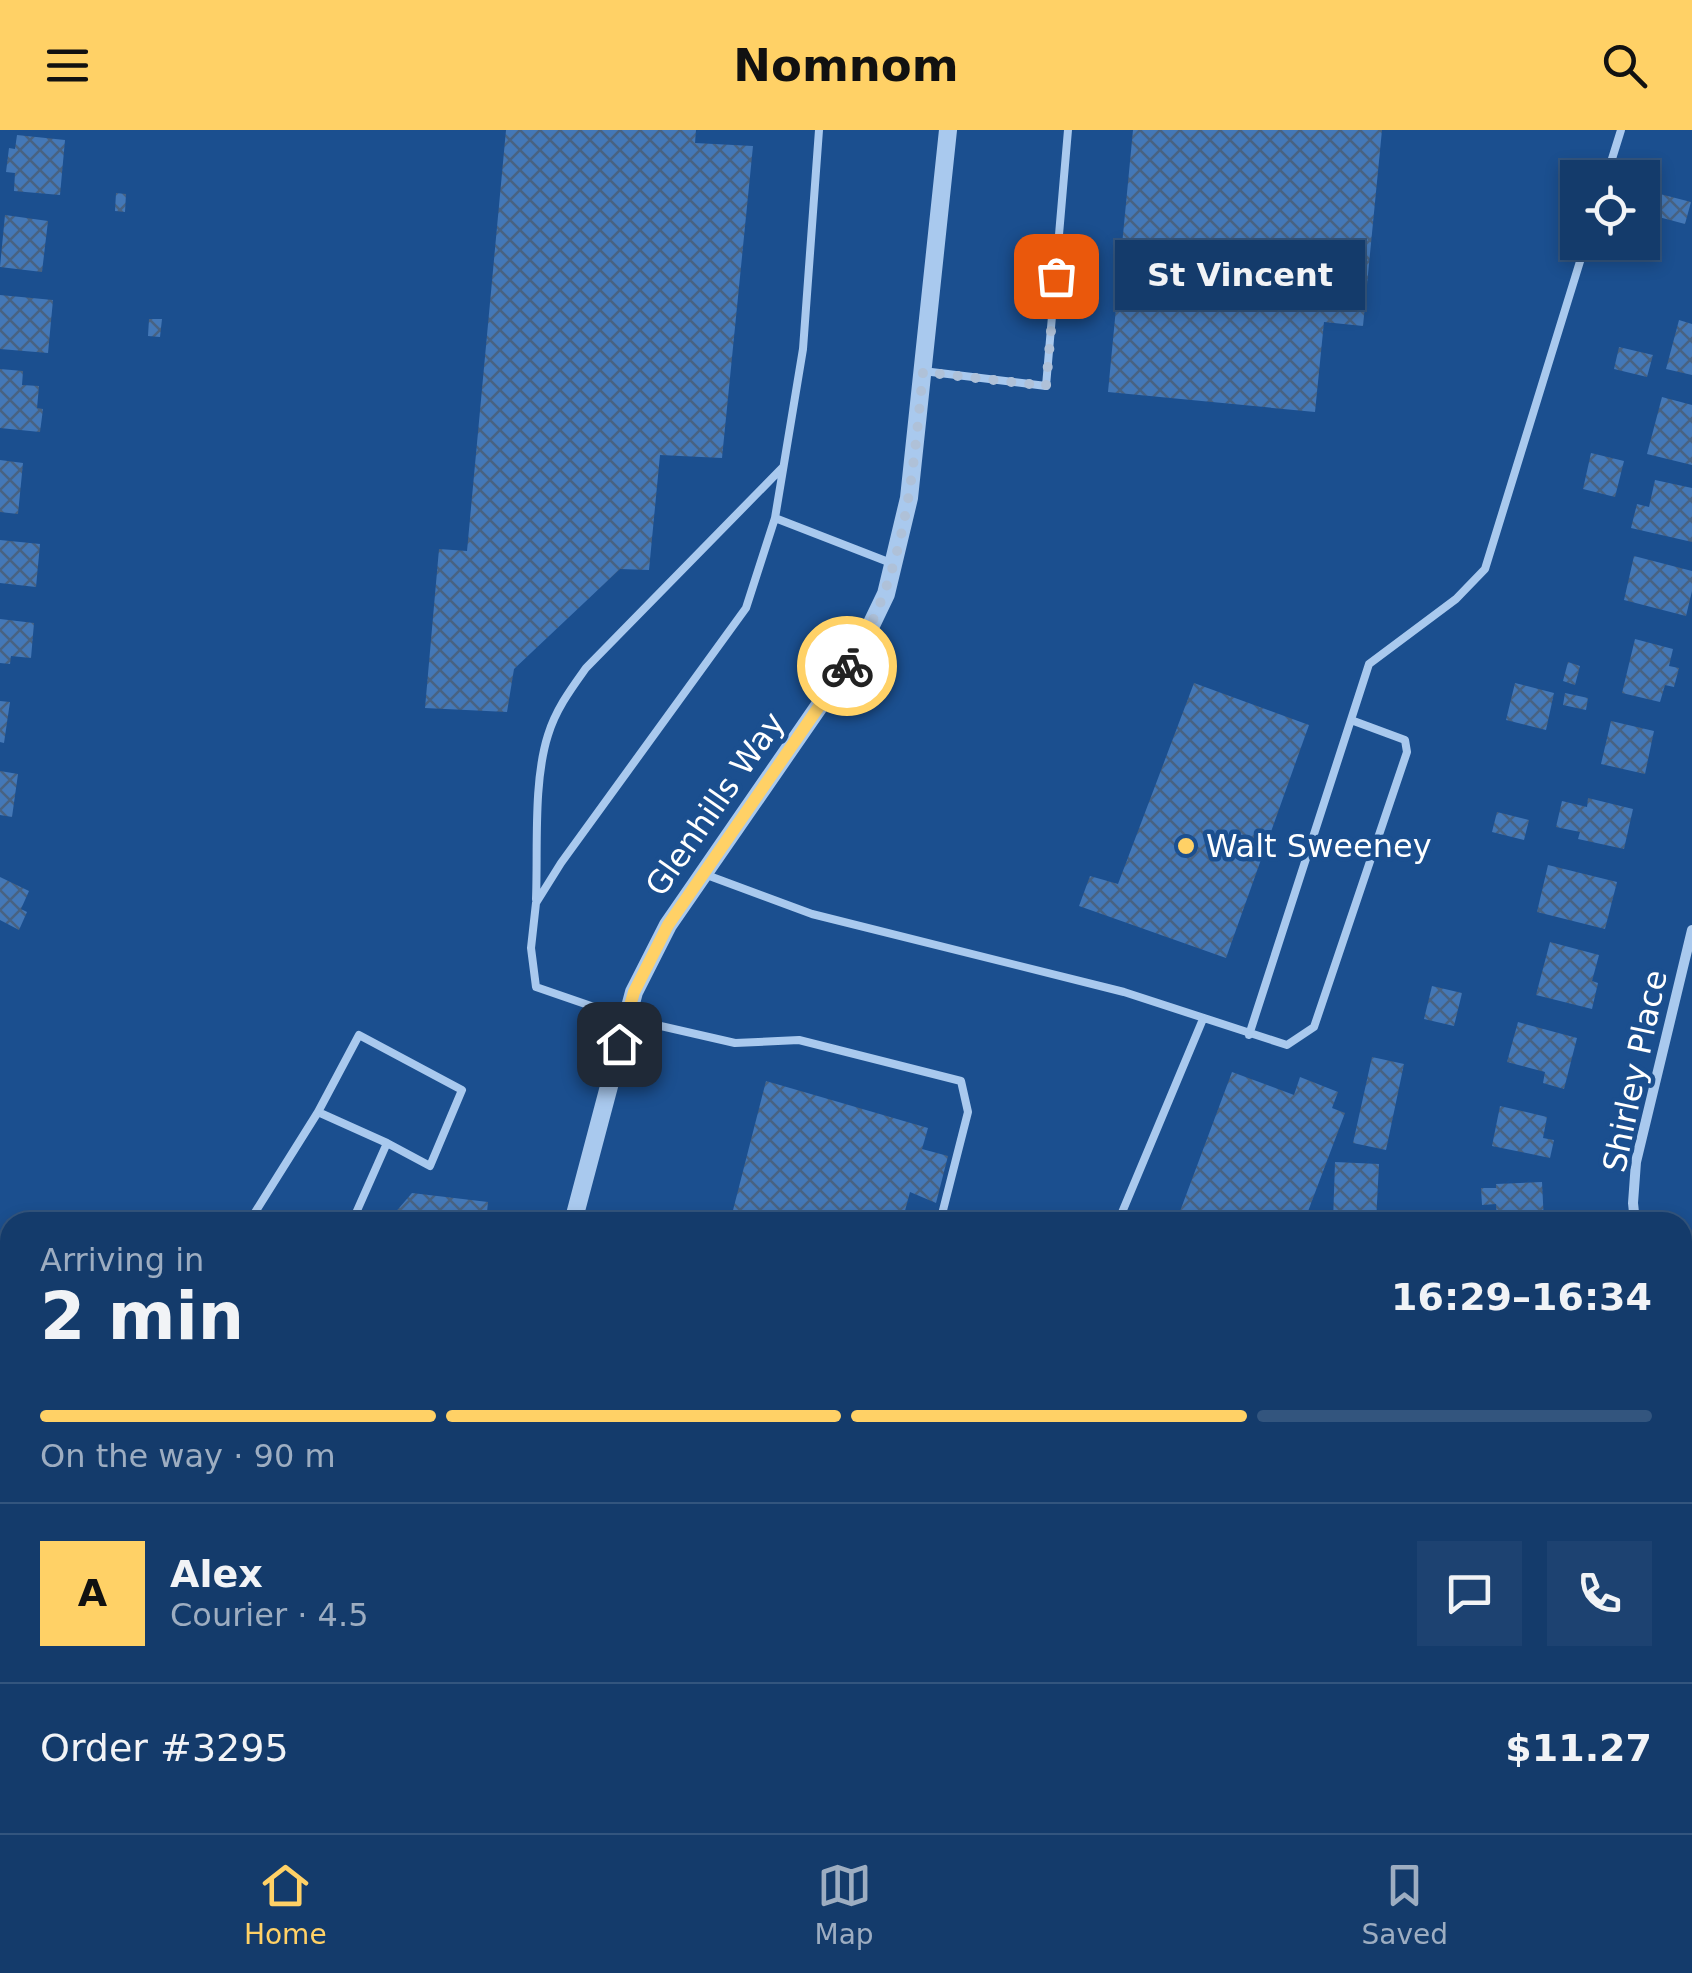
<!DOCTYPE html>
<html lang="en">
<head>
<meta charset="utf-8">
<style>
	body { margin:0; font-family:"DejaVu Sans",sans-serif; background:#1d4271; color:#f1f3f6; height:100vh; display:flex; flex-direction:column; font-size:38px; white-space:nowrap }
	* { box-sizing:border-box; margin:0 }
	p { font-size:32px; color:#9dadc1 }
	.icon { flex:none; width:55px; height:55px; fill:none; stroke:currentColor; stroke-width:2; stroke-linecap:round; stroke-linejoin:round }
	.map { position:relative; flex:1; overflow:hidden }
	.sheet { position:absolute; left:0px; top:1082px; width:1692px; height:622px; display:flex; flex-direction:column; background:#143b6b; border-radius:30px 30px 0 0; box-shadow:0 5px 15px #0003,0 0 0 2px #33557e }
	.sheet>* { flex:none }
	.buttons { position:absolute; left:1560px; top:30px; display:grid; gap:20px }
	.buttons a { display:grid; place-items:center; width:100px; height:100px; border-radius:0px; background:#143b6b; box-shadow:0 5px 15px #0003,0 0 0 2px #33557e; font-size:50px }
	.pin { position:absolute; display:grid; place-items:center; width:85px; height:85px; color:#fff; margin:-42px; border-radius:20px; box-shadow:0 5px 15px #0006 }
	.courier { position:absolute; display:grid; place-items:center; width:100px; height:100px; margin:-50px; border:8px solid #ffd166; border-radius:50%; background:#fff; color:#222; box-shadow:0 2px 12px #0007 }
	.bubble { position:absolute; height:70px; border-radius:0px; background:#143b6b; box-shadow:0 5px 15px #0003,0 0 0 2px #33557e; font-size:32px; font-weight:600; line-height:70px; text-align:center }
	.summary em { font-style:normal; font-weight:600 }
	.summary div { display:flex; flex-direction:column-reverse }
	.summary { display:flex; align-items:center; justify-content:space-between; height:170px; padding:0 40px }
	h1 { font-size:65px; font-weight:600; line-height:75px }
	.bar { display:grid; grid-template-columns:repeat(4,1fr); gap:15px 10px; align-content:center; height:120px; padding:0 40px }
	.bar i { height:12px; border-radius:8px; background:#33557e }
	.bar .on { background:#ffd166 }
	.bar p { grid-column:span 4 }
	.line { display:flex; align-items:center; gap:25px; padding:0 40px; border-top:2px solid #33557e }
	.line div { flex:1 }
	.round { display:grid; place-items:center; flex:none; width:105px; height:105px; border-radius:0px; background:#1d4271 }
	header { display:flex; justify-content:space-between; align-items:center; height:130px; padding:0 40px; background:#ffd166; color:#111; font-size:45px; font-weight:600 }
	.tabs { display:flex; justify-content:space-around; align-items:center; height:140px; border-top:2px solid #33557e; background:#143b6b; font-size:28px; color:#9dadc1 }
	.tabs a { display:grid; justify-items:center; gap:5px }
	.tabs .on { color:#ffd166 }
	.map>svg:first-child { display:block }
	.building { fill:url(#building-cross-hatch) }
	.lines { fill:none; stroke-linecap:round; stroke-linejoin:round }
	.service { stroke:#a9c9ee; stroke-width:8 }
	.minor { stroke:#a9c9ee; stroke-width:10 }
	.tertiary { stroke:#a9c9ee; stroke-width:18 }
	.primary { stroke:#f0f6ff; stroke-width:25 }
	.done { stroke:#afc1d8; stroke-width:10; stroke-dasharray:0 18 }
	.route { stroke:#ffd166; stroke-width:12 }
	.poi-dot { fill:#ffd166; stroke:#1b4f8f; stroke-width:4 }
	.labels { text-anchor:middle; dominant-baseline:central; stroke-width:9; stroke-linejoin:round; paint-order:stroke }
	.street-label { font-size:32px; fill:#fff; stroke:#1b4f8f }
	.poi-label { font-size:32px; fill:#fff; stroke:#1b4f8f; text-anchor:start }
</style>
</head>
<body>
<header><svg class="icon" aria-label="menu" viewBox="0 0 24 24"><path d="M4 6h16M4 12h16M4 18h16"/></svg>Nomnom<svg class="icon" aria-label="search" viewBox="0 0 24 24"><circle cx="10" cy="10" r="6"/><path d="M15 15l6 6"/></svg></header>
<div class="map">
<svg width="1692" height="1703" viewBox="0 0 1692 1703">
	<defs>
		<pattern id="building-cross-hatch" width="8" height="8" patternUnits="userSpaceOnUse" patternTransform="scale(2.5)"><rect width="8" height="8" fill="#4478b7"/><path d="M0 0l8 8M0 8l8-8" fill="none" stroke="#486282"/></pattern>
	</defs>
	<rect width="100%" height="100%" fill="#1b4f8f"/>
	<path class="building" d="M506,0H696L695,13L753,16L722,328L660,325L649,440L620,439L514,539L507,582L425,578L439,419L467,421Z
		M1133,0H1382L1363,196L1324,192L1315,282L1108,262Z
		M17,5L65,10L60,65L14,61L15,43L6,42L9,18L15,19Z
		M116,63L126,64L125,82L115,81Z
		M1660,64L1691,72L1685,94L1655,86Z
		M5,85L48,91L42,142L0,137Z
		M1646,102L1661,105L1658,120L1643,117Z
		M0,165L53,170L48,223L0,219Z
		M149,189H162L160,207L148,206Z
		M1679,190L1692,194V245L1666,239Z
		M1619,217L1653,225L1647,247L1614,239Z
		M0,239L23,241L22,255L39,256L37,278L43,279L40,302L0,298Z
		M1662,267L1692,275V335L1647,324Z
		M1591,323L1624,331L1615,367L1583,359Z
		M0,330L23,333L18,384L0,382Z
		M1655,350L1692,358V412L1631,398L1637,374L1649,377Z
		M0,410L40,414L36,457L0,453Z
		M1634,426L1692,441V461L1686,486L1624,470Z
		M0,489L34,493L31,528L11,526L10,534L0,533Z
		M1635,509L1673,519L1669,536L1679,538L1674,557L1665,555L1660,572L1622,563Z
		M1568,532L1580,536L1575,555L1563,551Z
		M1194,553L1309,595L1226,828L1079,776L1090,746L1118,754Z
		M1515,553L1554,563L1546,600L1506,590Z
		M1565,563L1588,568L1586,580L1563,575Z
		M0,571L10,572L4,613L0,612Z
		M1611,591L1654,601L1645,644L1601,634Z
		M0,641L18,644L12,687L0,685Z
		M1588,668L1633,679L1624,719L1578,709L1580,702L1556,697L1562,671L1587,677Z
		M1497,682L1529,690L1524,710L1492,702Z
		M1548,735L1617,752L1605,799L1537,782Z
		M0,747L29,761L21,779L27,782L19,800L0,790Z
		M1550,812L1599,825L1592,851L1598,853L1592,879L1536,865Z
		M1432,856L1462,863L1454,896L1424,889Z
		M1518,892L1577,908L1564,959L1543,953L1545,942L1507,932Z
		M1372,927L1404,934L1386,1020L1353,1013Z
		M1232,942L1294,965L1300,947L1338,962L1332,978L1345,983L1304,1092H1176Z
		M766,951L928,998L922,1019L948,1026L936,1073L910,1062L902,1092H730Z
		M1500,976L1547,987L1543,1008L1554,1010L1550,1028L1492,1016Z
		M1335,1032L1379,1034L1376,1092H1333Z
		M1542,1052L1544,1092H1497L1496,1074L1482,1075L1481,1058H1496V1054Z
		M412,1063L488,1072L486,1092H387Z
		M1692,1454V1592L1682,1597L1686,1457Z
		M58,1695H125L128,1703H61Z
		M1274,1695L1289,1698L1291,1695H1369L1378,1703H1267Z
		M1531,1695H1607L1606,1703H1530Z"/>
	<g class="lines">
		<path class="service" d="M1606,48L1621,0
			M923,241L1046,256L1068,0
			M775,388L803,219L819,0
			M891,433L775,388L746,478L561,733L536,773L531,818L536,857L626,888L735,913L799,910L961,951L968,982L940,1092
			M704,744L812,784L1124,862L1287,915L1314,897L1407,622L1405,610L1351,590
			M536,769C538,719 533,652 548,605C556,579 571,559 586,538L783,337
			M1249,905L1369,534L1456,469L1485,439L1586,112
			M318,982L359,905L462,960L430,1036L387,1013
			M249,1092L318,982L387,1013L352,1092
			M1118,1092L1203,889
			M1684,1412L1692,1407
			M0,1540L10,1565
			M28,1695L31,1703
			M226,1695L229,1703
			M1193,1703L1201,1695
			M1457,1703L1458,1695
			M1608,1703L1609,1695"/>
		<path class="minor" d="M1635,1092L1633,1073L1636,1032L1692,800
			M1682,1212L1692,1234"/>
		<path class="tertiary" d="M573,1092L634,862L668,795L862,514L886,464L909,368L948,0
			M0,1374L10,1375
			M345,1703L347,1695
			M1098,1703V1695"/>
		<path class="primary" d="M1682,1293L1692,1289
			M1001,1695L1010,1703
			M541,1703L580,1695"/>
	</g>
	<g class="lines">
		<path class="done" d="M847,536C906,449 913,343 923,242L1046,256L1056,146"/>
		<path class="route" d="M619,914L634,862L668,795L847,536"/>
	</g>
	<circle class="poi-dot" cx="1186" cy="716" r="10"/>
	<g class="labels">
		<g class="street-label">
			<text transform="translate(715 674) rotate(-55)">Glenhills Way</text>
			<text transform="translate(1635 941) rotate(-78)">Shirley Place</text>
		</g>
		<g class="poi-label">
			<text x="1206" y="716">Walt Sweeney</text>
		</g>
	</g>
</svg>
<div class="buttons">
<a><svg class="icon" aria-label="locate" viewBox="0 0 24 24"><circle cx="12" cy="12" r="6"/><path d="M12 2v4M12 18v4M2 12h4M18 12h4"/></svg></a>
</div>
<div class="pin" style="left:1056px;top:146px;background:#ea580c"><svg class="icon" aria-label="bag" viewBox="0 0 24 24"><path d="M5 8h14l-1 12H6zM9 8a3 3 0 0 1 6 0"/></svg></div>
<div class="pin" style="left:619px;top:914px;background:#1f2937"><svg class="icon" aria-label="home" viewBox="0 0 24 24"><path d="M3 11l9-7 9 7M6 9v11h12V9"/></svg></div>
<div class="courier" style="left:847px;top:536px"><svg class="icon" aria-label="bike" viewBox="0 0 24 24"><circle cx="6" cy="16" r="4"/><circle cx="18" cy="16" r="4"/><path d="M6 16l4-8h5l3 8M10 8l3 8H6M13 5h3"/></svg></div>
<div class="bubble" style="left:1115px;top:110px;width:250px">St Vincent</div>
<section class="sheet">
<div class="summary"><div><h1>2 min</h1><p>Arriving in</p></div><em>16:29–16:34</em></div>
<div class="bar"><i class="on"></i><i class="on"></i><i class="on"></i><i></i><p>On the way · 90 m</p></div>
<div class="line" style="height:180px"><b class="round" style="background:#ffd166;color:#111">A</b><div><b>Alex</b><p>Courier · 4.5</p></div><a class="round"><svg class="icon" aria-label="chat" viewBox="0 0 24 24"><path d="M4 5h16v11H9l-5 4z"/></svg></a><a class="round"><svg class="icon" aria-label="phone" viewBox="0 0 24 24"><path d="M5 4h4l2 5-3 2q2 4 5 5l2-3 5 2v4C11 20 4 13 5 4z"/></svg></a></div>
<div class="line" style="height:130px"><div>Order #3295</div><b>$11.27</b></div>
</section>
</div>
<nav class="tabs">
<a class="on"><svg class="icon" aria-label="home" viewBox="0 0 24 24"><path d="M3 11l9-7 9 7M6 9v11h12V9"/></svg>Home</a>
<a><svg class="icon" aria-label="map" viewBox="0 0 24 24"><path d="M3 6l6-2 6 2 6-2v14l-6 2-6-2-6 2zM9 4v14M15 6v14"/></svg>Map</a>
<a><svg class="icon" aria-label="saved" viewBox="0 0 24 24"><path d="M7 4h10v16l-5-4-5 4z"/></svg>Saved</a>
</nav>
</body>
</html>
